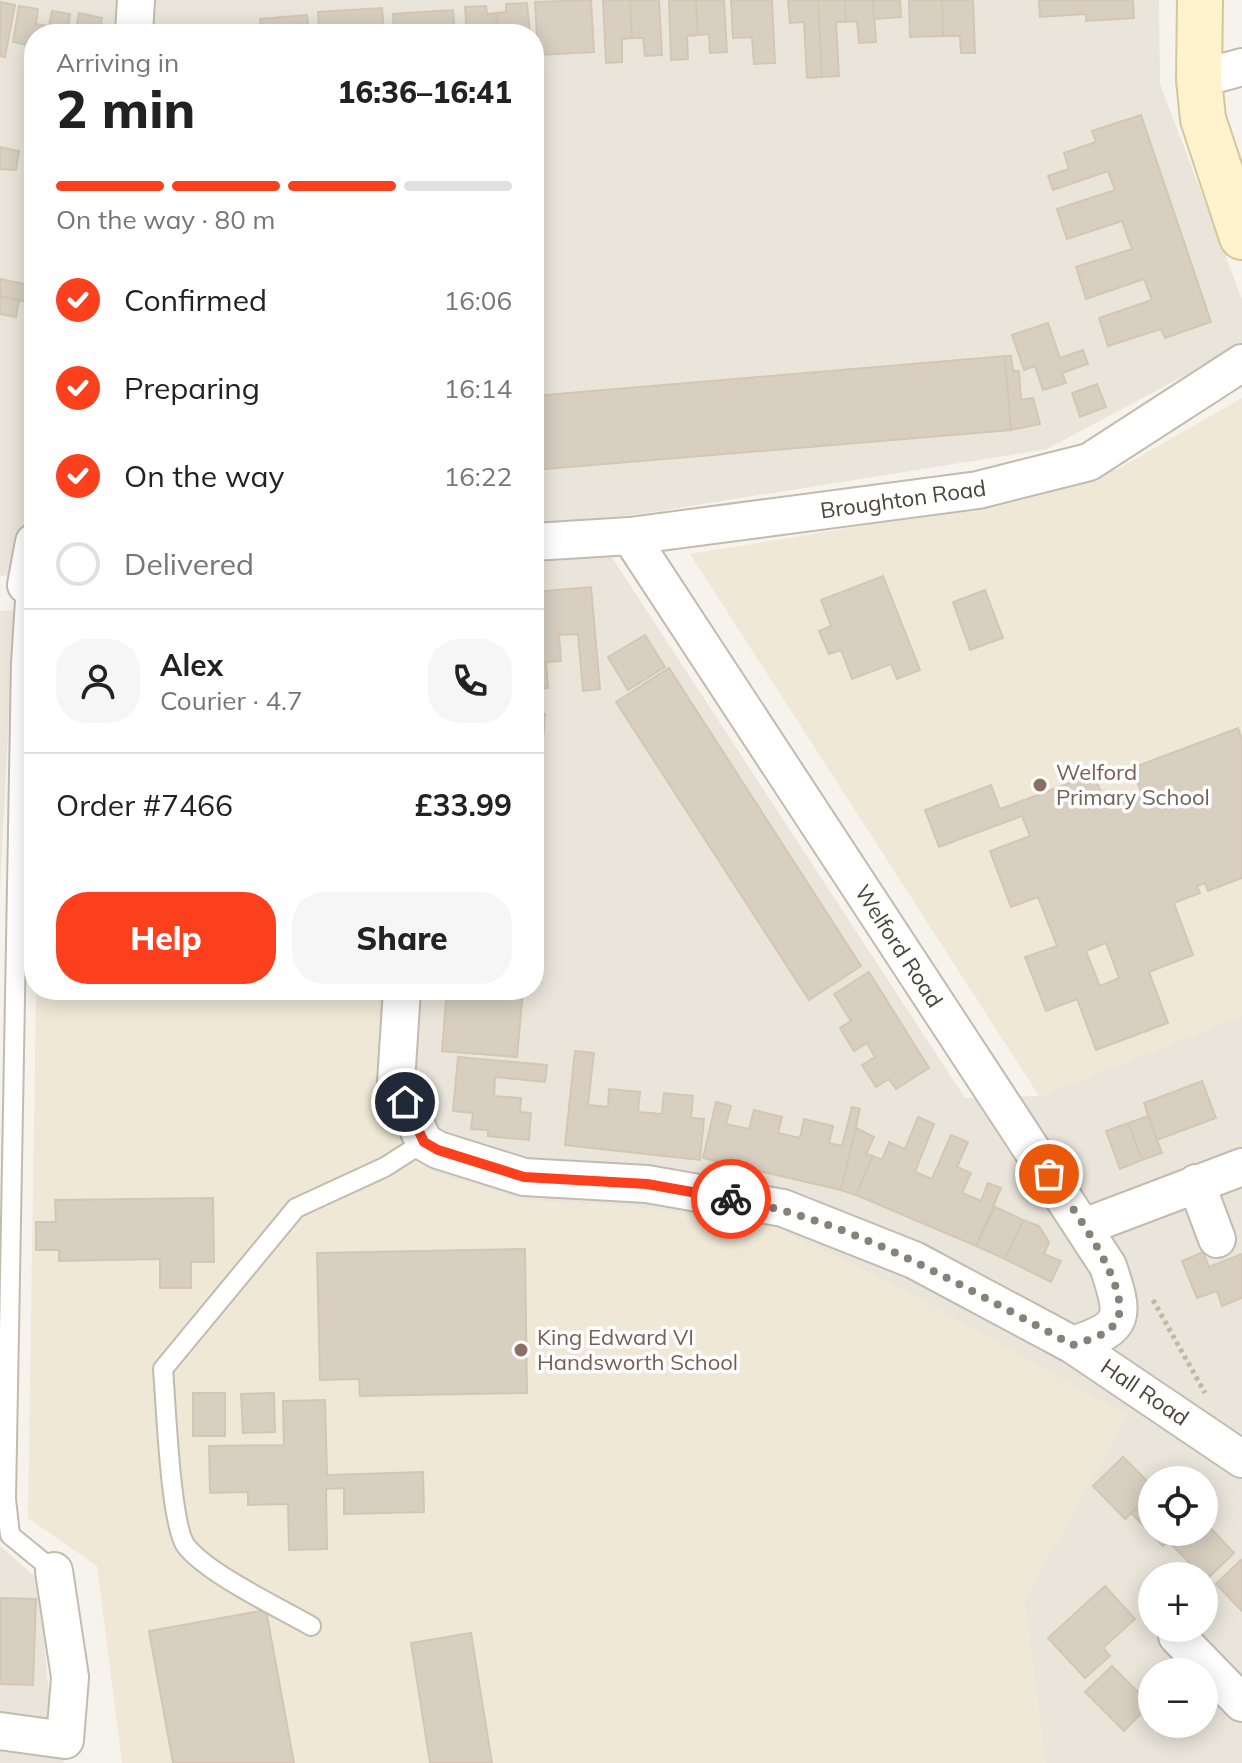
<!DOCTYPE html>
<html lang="en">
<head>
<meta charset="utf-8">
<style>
	body { margin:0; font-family:Mulish,sans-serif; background:#f6f6f6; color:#222; height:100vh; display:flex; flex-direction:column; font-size:30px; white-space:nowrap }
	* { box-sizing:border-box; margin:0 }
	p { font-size:26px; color:#767676 }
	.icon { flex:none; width:44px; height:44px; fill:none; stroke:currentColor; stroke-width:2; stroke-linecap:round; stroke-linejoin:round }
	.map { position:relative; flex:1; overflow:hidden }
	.side { position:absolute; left:24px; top:24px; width:520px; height:976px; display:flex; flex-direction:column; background:#fff; border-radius:32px; box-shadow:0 4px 20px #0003 }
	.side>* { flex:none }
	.fabs { position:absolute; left:1138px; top:1466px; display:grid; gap:16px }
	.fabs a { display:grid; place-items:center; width:80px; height:80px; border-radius:50%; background:#fff; box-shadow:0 4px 20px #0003; font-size:40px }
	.pin { position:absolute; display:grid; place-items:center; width:68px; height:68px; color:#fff; margin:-34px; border:4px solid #fff; border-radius:50%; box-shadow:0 2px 8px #0007 }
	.courier { position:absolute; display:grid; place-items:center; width:80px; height:80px; margin:-40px; border:6px solid #fc3f1d; border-radius:50%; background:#fff; color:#222; box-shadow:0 2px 10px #0007 }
	.head em { font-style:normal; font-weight:800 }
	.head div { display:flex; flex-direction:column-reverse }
	.head { display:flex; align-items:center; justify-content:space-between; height:136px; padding:0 32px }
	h1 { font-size:52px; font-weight:800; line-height:60px }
	.bar { display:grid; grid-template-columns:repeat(4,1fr); gap:12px 8px; align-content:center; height:96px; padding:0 32px }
	.bar i { height:10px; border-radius:6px; background:#e0e0e0 }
	.bar .current { background:#fc3f1d }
	.bar p { grid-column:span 4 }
	.line { display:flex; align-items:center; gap:20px; padding:0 32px; border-top:2px solid #e0e0e0 }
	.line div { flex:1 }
	.round { display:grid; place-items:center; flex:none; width:84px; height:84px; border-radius:32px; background:#f6f6f6 }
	ol { padding:0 32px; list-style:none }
	li { display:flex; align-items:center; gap:24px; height:88px }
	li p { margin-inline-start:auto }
	li .icon { padding:8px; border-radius:50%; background:#fc3f1d; color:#fff; stroke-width:4 }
	li:last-child { color:#767676 }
	li i { width:44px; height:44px; border:4px solid #e0e0e0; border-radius:50% }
	.action { display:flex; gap:16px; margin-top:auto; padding:16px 32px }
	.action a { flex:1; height:92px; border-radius:32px; background:#fc3f1d; color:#fff; font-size:32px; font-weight:800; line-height:92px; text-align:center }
	.action a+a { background:#f6f6f6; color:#222 }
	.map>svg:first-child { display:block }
	.residential { fill:#eae5da; fill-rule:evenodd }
	.education { fill:#efe8d6 }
	.building { fill:#d8cfc1; stroke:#d3c7b4; stroke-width:2; fill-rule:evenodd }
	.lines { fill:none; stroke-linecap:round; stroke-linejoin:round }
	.lane-casing { stroke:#c2bbae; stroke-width:22 }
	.street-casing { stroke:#c2bbae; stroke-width:40 }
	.secondary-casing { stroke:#d6c79b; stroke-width:48 }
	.path { stroke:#c4b79f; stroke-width:5; stroke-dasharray:4 4; stroke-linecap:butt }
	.lane { stroke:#fff; stroke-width:18 }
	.street { stroke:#fff; stroke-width:36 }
	.secondary { stroke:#fff3cd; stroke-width:44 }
	.done { stroke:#878178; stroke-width:8; stroke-dasharray:0 14.4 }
	.route { stroke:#fc3f1d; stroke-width:10 }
	.education-dot { fill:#8d6e63; stroke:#fff; stroke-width:3 }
	.labels { text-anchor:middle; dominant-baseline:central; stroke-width:7; stroke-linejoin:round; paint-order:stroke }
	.street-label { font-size:22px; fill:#4b4439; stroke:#fff }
	.education-label { font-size:22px; fill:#785e54; stroke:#fff; text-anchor:start }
</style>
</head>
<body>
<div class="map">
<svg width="1242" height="1763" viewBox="0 0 1242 1763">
	<rect width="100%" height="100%" fill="#f6f3ec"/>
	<path class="residential" d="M0,0H1159L1160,84L1242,299V345L1047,449L641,514L534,525V34H34V573L0,576Z
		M611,556L965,1098L1039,1096L1242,1016V1763H1045L1024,1600L1127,1415L639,1207L525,1201L435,1173L400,1135L379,1077L378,990H534V563ZM1152,1480H1204V1532H1152ZM1152,1576H1204V1628H1152ZM1152,1672H1204V1724H1152Z
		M14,610L0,892V611Z
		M0,1546L40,1581L48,1687L64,1763H0Z"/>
	<path class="education" d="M1242,398V1016L1039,1096L690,554L953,511L1118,469Z
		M36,990H378L379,1077L400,1135L435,1173L525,1201L639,1207L775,1227L897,1286L1127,1415L1024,1600L1045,1763H122L97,1566L28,1518Z"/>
	<path class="building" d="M591,0L594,52L538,55L535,2Z
		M603,0H630L632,38L622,39V62L606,63Z
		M630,0H659L662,55L645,56L643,38H632Z
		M669,0H696L698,35L687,36L688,59L671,60Z
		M696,0H724L727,52L710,53L709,34L698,35Z
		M731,0H772L775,63L754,64L752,37L733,38Z
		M788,0H818L822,77L807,78L804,22L790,23Z
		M818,0H845L846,22H836L839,76L822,77Z
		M845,0H873L876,42L859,43L857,21L846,22Z
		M873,0H900L901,17L874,19Z
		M909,0H942L943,36L910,37Z
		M942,0H973L975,53H961L960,36H943Z
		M1039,0H1133L1134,18L1086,21V14L1040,17Z
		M0,2L15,5L5,57L0,56Z
		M527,3L530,34H498L496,13L506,12V4Z
		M19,6L38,9L36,24L49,26L52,11L70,14L67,34H34V55L27,54L29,45L13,42Z
		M486,6L487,14L496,13L498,34H467L465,7Z
		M382,8L384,34H319L318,12Z
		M453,10L455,34H394L393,14Z
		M79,13L102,18L101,24L113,27L112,34H75Z
		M307,15L309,34H261L260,19Z
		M201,26V34H149V28Z
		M250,27L251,34H205V28Z
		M1141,115L1211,322L1165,338L1161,329L1108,346L1099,318L1152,300L1144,279L1086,299L1076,267L1132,249L1122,221L1067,239L1057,209L1115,190L1108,171L1053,190L1048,176L1069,169L1064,153L1096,142L1092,131Z
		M0,147L19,151L16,170L0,169Z
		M0,279L34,286V303L0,296Z
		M0,296L19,300L16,317L0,314Z
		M1048,323L1060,358L1083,350L1088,364L1062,373L1066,383L1043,390L1035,366L1024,370L1012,335Z
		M1005,356H1011L1013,371H1019L1021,400L1033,398L1040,424L1011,430Z
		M1005,356L1011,430L534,470V396Z
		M1097,384L1106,407L1080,417L1072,393Z
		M883,576L920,670L897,679L891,664L852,679L841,650L829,654L819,631L831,626L821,600Z
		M591,587L600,689L583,691L578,634L559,635L561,661L546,662L548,688L534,689V592Z
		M985,590L1003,638L970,650L953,602Z
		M645,635L665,667L628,690L608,657Z
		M669,668L861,966L809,1000L616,702Z
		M534,713L545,714L534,854Z
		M1238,728L1242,740V878L1208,891L1205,883L1197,886L1200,893L1174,903L1193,955L1149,972L1168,1023L1096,1050L1077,999L1046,1011L1025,957L1057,946L1038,897L1011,907L990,851L1030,836L1022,816L939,847L925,810L991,785L1000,809L1094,774L1107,808L1142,794L1132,768ZM1106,943L1119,978L1100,986L1086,951Z
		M869,972L929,1068L896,1089L889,1079L876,1087L862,1065L875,1057L867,1043L854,1051L840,1028L851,1021L834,994Z
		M447,990H523L517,1057L442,1051Z
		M575,1051L594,1053L588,1105L608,1107L609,1089L640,1092L638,1112L662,1114L664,1093L693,1096L691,1118L704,1119L700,1160L565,1145Z
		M458,1057L547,1065L545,1082L495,1077L494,1096L521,1098L520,1112L531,1113L529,1140L488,1136V1130L471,1129L473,1113L453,1111Z
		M1202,1081L1216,1118L1157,1140L1144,1103Z
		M716,1102L731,1106L726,1124L749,1129L754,1110L782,1117L778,1133L800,1138L804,1119L833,1126L829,1143L842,1146L852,1107L860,1109L841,1190L703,1158Z
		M1148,1116L1162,1153L1142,1160L1128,1123Z
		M918,1117L934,1124L915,1172L932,1179L951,1135L968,1142L957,1167L971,1173L962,1193L981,1201L988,1183L1001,1188L976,1246L856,1195L873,1156L882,1160L889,1142L905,1149Z
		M1128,1123L1142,1160L1120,1169L1106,1131Z
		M856,1128L874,1137L866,1154L873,1156L856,1195L841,1190Z
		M213,1198L214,1262H191V1288H160V1259L59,1261V1250H36V1222H56L55,1200Z
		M995,1207L1023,1220L1005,1259L976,1246Z
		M1023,1220L1039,1226L1049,1242L1044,1254L1061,1261L1051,1282L1005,1259Z
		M525,1249L527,1393L360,1396L359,1379L320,1380L317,1253Z
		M1203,1252L1209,1267L1242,1254V1298L1222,1306L1217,1291L1197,1298L1182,1261Z
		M193,1393H225V1436H193Z
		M274,1393L275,1432L243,1433L241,1394Z
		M325,1400L327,1475L423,1472L424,1512L344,1514V1488L326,1489L327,1549L289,1550L288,1504L248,1505V1492L210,1493L209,1446L284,1445L283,1401Z
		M1123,1457L1152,1486V1493L1125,1519L1093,1486Z
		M1152,1493V1532H1178L1163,1546L1131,1513Z
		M1204,1521L1234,1553L1206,1580L1168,1541L1178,1532H1204Z
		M1241,1560L1242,1561V1611L1216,1584Z
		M1105,1586L1135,1619L1103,1648L1110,1656L1085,1678L1048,1638Z
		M0,1598L36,1599L33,1685L0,1684Z
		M266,1610L294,1763H173L149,1631Z
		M471,1633L492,1763H430L411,1643Z
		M1112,1666L1150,1704L1124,1731L1085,1692Z"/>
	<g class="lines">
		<defs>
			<path id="lane" d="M26,585L21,663L6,1499L10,1535L54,1571
				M311,1626C278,1607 208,1574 186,1546C170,1524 166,1402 163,1369L296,1208L385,1167L424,1142"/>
			<path id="street" d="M134,34L136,0
				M1199,79L1242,67
				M630,536L1108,1266C1125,1317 1127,1327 1073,1345
				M534,542L630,536L978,490L1089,462L1242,363
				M26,585L34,542
				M402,990L396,1082L424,1142L438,1150L524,1177L647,1184L783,1208L914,1260L1073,1345L1242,1459
				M1196,1183L1217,1239
				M1084,1227L1242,1167
				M54,1571L70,1677L65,1740
				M1177,1636L1242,1703
				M0,1731L65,1740"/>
			<path id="secondary" d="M1200,0L1199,79L1203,119L1242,237"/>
		</defs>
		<use href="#lane" class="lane-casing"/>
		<use href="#street" class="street-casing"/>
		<use href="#secondary" class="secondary-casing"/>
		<path class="path" d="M1153,1300L1205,1393"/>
		<use href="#lane" class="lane"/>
		<use href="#street" class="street"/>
		<use href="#secondary" class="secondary"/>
	</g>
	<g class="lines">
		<path class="done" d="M731,1199C854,1220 963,1287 1073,1345C1087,1340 1107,1336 1116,1322C1136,1291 1067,1201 1049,1174"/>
		<path class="route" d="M405,1102L424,1142L438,1150L524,1177L647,1184L731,1199"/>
	</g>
	<g class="education-dot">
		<circle cx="1040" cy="785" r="8"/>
		<circle cx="521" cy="1350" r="8"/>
	</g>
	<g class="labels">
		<g class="street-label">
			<text transform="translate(903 499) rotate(-8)">Broughton Road</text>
			<text transform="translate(899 946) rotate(57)">Welford Road</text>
			<text transform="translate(1145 1392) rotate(34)">Hall Road</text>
		</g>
		<g class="education-label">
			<text x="1056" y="772">Welford<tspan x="1056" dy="25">Primary School</tspan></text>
			<text x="537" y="1337">King Edward VI<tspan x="537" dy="25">Handsworth School</tspan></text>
		</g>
	</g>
</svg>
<div class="fabs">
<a><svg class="icon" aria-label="locate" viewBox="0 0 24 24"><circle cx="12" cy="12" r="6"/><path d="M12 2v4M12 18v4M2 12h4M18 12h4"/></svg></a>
<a>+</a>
<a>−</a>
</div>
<div class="pin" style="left:1049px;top:1174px;background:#ea580c"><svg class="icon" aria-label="bag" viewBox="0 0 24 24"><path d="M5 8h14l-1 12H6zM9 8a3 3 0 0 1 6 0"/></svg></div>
<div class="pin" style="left:405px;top:1102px;background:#1f2937"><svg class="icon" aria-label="home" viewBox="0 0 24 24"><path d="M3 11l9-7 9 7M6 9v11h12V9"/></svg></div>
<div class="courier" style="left:731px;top:1199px"><svg class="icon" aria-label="bike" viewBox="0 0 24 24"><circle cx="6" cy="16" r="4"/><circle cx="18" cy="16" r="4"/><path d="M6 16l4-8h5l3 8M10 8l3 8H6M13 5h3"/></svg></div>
<section class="side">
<div class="head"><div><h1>2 min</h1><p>Arriving in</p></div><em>16:36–16:41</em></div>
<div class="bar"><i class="current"></i><i class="current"></i><i class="current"></i><i></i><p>On the way · 80 m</p></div>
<ol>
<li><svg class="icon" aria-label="check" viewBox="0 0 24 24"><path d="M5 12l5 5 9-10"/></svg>Confirmed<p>16:06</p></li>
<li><svg class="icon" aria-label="check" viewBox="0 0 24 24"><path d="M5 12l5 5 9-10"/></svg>Preparing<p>16:14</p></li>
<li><svg class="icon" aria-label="check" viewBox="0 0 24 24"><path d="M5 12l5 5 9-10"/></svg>On the way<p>16:22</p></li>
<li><i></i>Delivered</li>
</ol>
<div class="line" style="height:144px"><a class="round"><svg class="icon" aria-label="person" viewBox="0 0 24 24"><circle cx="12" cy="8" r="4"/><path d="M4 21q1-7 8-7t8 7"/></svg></a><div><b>Alex</b><p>Courier · 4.7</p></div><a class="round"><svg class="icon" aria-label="phone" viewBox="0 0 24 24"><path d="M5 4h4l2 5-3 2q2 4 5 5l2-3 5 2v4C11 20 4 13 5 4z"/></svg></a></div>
<div class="line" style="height:104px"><div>Order #7466</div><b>£33.99</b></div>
<div class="action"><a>Help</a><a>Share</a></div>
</section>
</div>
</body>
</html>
